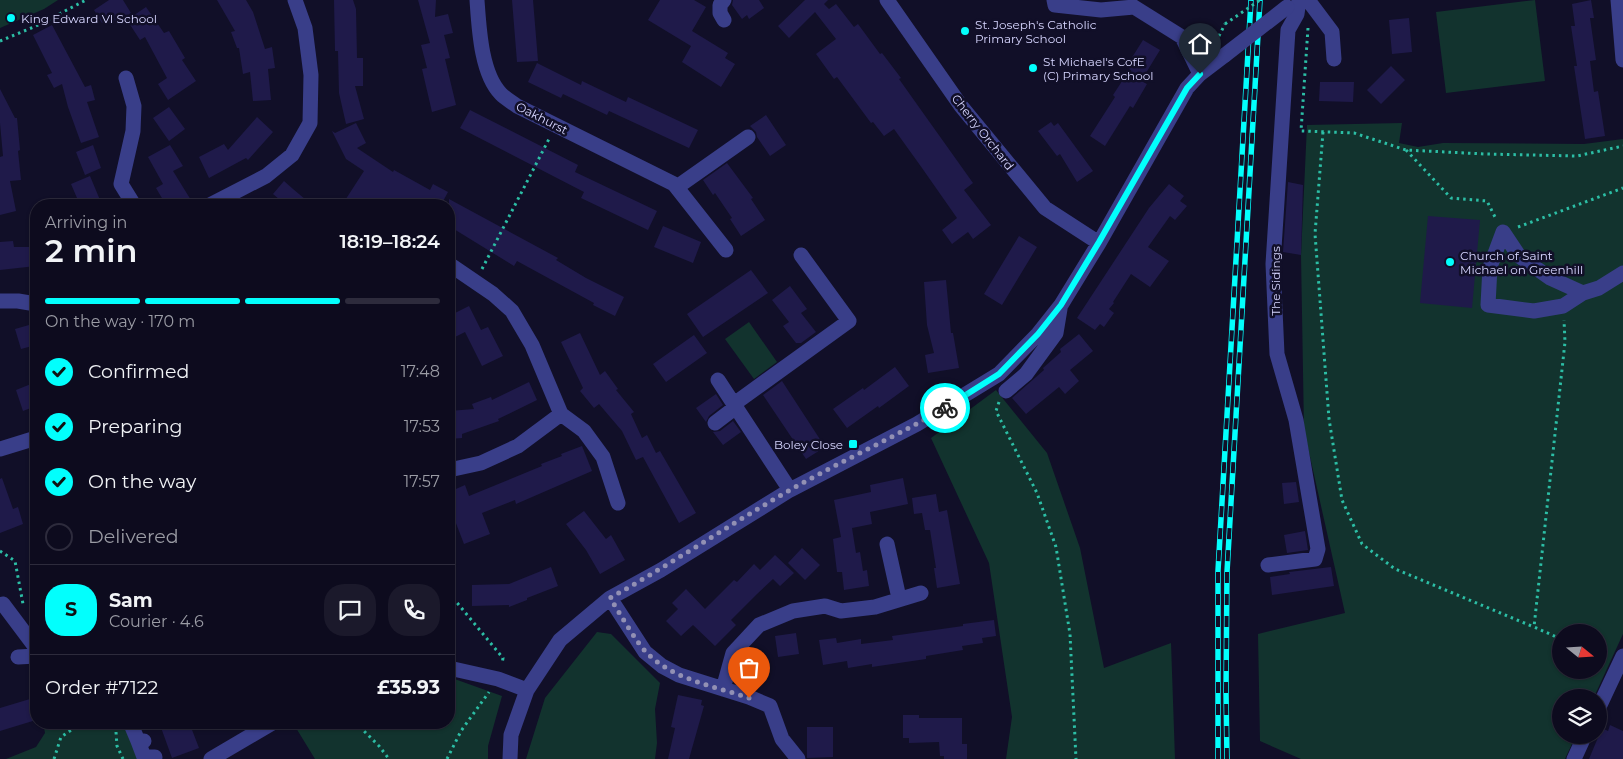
<!DOCTYPE html>
<html lang="en">
<head>
<meta charset="utf-8">
<style>
	body { margin:0; font-family:Montserrat,sans-serif; background:#1b192b; color:#f1f3f6; height:100vh; display:flex; flex-direction:column; font-size:19px; white-space:nowrap }
	* { box-sizing:border-box; margin:0 }
	p { font-size:16px; color:#9a9ba4 }
	.icon { flex:none; width:28px; height:28px; fill:none; stroke:currentColor; stroke-width:2; stroke-linecap:round; stroke-linejoin:round }
	.map { position:relative; flex:1; overflow:hidden }
	.sheet { position:absolute; left:30px; top:199px; width:425px; height:530px; display:flex; flex-direction:column; background:#0d0b1e; border-radius:20px; box-shadow:0 1px 4px #0004,0 0 0 1px #2d2b3c }
	.sheet>* { flex:none }
	.needle { width:32px; rotate:108deg }
	.buttons { position:absolute; left:1552px; top:624px; display:grid; gap:10px }
	.buttons a { display:grid; place-items:center; width:55px; height:55px; border-radius:50%; background:#0d0b1e; box-shadow:0 1px 4px #0004,0 0 0 1px #2d2b3c; font-size:25px }
	.pin { position:absolute; display:grid; place-items:center; width:42px; height:42px; color:#fff; margin:-51px -21px; border-radius:50% 50% 50% 0; rotate:-45deg; box-shadow:0 0 5px #0007 }
	.pin .icon { rotate:45deg }
	.courier { position:absolute; display:grid; place-items:center; width:50px; height:50px; margin:-25px; border:4px solid #02fffd; border-radius:50%; background:#fff; color:#222; box-shadow:0 1px 6px #0007 }
	.head em { font-style:normal; font-weight:600 }
	.head div { display:flex; flex-direction:column-reverse }
	.head { display:flex; align-items:center; justify-content:space-between; height:85px; padding:0 15px }
	h1 { font-size:32px; font-weight:600; line-height:38px }
	.bar { display:grid; grid-template-columns:repeat(4,1fr); gap:8px 5px; align-content:center; height:60px; padding:0 15px }
	.bar i { height:6px; border-radius:4px; background:#2d2b3c }
	.bar .active { background:#02fffd }
	.bar p { grid-column:span 4 }
	.line { display:flex; align-items:center; gap:12px; padding:0 15px; border-top:1px solid #2d2b3c }
	.line div { flex:1 }
	.round { display:grid; place-items:center; flex:none; width:52px; height:52px; border-radius:20px; background:#1b192b }
	ol { padding:0 15px; list-style:none }
	li { display:flex; align-items:center; gap:15px; height:55px }
	li p { margin-inline-start:auto }
	li .icon { padding:5px; border-radius:50%; background:#02fffd; color:#111; stroke-width:4 }
	li:last-child { color:#9a9ba4 }
	li i { width:28px; height:28px; border:2px solid #2d2b3c; border-radius:50% }
	.map>svg:first-child { display:block }
	.green { fill:#12332e; fill-rule:evenodd }
	.building { fill:#1f1a4a }
	.lines { fill:none; stroke-linecap:round; stroke-linejoin:round }
	.path { stroke:#2cbea5; stroke-width:3; stroke-dasharray:2.5 4; stroke-linecap:butt }
	.minor { stroke:#393e89; stroke-width:15 }
	.rail-casing { stroke:#02fffd; stroke-width:5.5 }
	.rail { stroke:#110f28; stroke-width:4; stroke-dasharray:11; stroke-linecap:butt }
	.path-bridge { stroke:#2cbea5; stroke-width:3; stroke-dasharray:2.5 4; stroke-linecap:butt }
	.minor-bridge { stroke:#393e89; stroke-width:15 }
	.done { stroke:#9290b4; stroke-width:5; stroke-dasharray:0 9 }
	.route { stroke:#02fffd; stroke-width:6 }
	.poi-dot { fill:#02fffd; stroke:#110f28; stroke-width:2 }
	.labels { text-anchor:middle; dominant-baseline:central; stroke-width:5; stroke-linejoin:round; paint-order:stroke }
	.poi-label { font-size:12px; fill:#d7d6ff; stroke:#110f28; text-anchor:start }
	.street-label { font-size:12px; fill:#d7d6ff; stroke:#110f28 }
</style>
</head>
<body>
<div class="map">
<svg width="1623" height="759" viewBox="0 0 1623 759">
	<rect width="100%" height="100%" fill="#110f28"/>
	<path class="green" d="M0,0H58L44,9L0,28Z
		M1535,0L1545,81L1446,93L1436,12Z
		M1402,123L1399,143L1418,147L1443,143L1584,144L1623,139V634L1594,697L1561,698V735H1576L1565,759H1301L1260,741L1258,634L1345,613L1304,430L1301,255L1307,125ZM1561,632H1599V670H1561Z
		M749,322L777,362L754,379L725,339Z
		M996,390L1047,453L1080,548L1104,668L1171,643L1175,759H1006L1012,717L989,563L931,438Z
		M597,632L611,634L660,683L655,709L657,743L655,759H526L545,698Z
		M449,677L502,696L488,746V759H315L293,723L449,722Z
		M43,722L130,723L145,759H6L36,747L45,733Z"/>
	<path class="building" d="M109,0H123L131,13L116,23L112,17L102,23L94,10Z
		M217,0H246L253,12L265,49L272,47L275,68L268,69L271,100L253,101L250,72L243,74L239,48H237L231,32L235,31Z
		M334,0H353L356,9L357,58H363V86H355L364,119L346,124L339,93L338,51H335Z
		M418,0H436L435,17L448,14L453,33L444,35L450,58L445,59L456,105L432,112L422,69L427,68L421,45L430,43Z
		M512,0H533L538,61L517,62Z
		M660,0H694L706,7L692,31L728,53L725,58L735,64L721,87L682,62L691,46L648,20Z
		M733,0H759L764,8L749,19L747,15L742,19L732,5Z
		M805,0H828L824,4L829,9L836,4L854,27L858,24L880,54L882,53L901,78L899,79L921,110L973,183L964,190L991,225L973,239L968,232L952,244L942,230L957,218L922,168L894,129L884,136L873,122L871,123L837,77L834,79L816,54L836,39L815,12L789,38L778,26Z
		M1591,0L1594,18H1590L1596,60L1590,61L1594,92L1598,91L1605,136L1585,139L1574,66H1577L1571,26H1575L1572,4Z
		M146,7L164,33L169,31L185,58L182,60L196,81L168,100L158,84L167,78L145,37L140,40L127,20Z
		M1409,18L1412,52L1392,54L1389,20Z
		M52,25L85,87L91,85L95,100L87,102L99,137L81,143L68,107L62,84L54,88L47,75L52,73L33,35Z
		M1143,40L1160,50L1141,81L1147,84L1133,108L1130,106L1105,146L1090,136L1115,97L1113,95L1130,69L1126,67Z
		M537,63L581,85L582,81L626,102L628,97L698,130L689,148L609,111L607,115L563,94L561,98L528,82Z
		M1391,66L1405,80L1381,104L1367,90Z
		M1320,82H1354L1353,102L1319,101Z
		M0,89L15,118H17L20,150L18,151L21,180L10,181L16,211L0,215V157L3,156L0,123Z
		M169,107L185,129L169,141L153,118Z
		M470,110L578,165L575,172L657,211L648,230L581,198L584,192L460,128Z
		M766,115L786,145L770,156L757,137L756,132L750,126Z
		M257,117L273,132L248,160L246,158L209,178L199,157L224,144L228,150Z
		M1051,122L1054,126L1058,123L1093,171L1077,182L1060,154L1057,156L1038,131Z
		M356,123L366,143L357,148L393,172L394,170L430,190L433,184L448,192L441,205H395L384,199L381,205H342L364,171L346,159L332,131L335,133Z
		M93,145L101,168L85,175L76,152Z
		M170,145L183,166L173,171L194,205H166L156,188L163,184L148,157Z
		M727,163L753,198L751,199L765,220L741,236L730,219L732,218L715,193L713,195L703,180Z
		M90,176L100,200L89,205H80L71,184Z
		M284,181L293,189L312,205H286L273,194Z
		M1288,182L1303,185L1301,255L1283,252Z
		M1169,184L1184,196L1180,201L1187,206L1175,220L1170,216L1148,247L1169,261L1150,287L1131,274L1113,302L1114,303L1109,309L1114,313L1104,327L1100,324L1095,330L1077,318L1149,208Z
		M449,199L558,258L556,260L586,278L624,297L615,316L593,305L594,303L517,261L514,266L449,226Z
		M1428,216L1480,220L1472,308L1420,303Z
		M663,226L701,242L693,263L654,247Z
		M1019,236L1037,247L1002,305L984,294Z
		M13,241L14,247H36V266L0,270V242Z
		M751,270L768,293L703,337L687,314Z
		M946,280L951,333H953L959,368L928,373L925,355L934,353L927,325L924,282Z
		M790,286L807,309L801,313L816,332L801,343H796L783,326L789,322L772,300Z
		M469,306L481,330L488,327L503,356L482,366L465,332L455,337L449,323V316Z
		M36,323V345L21,349L15,329Z
		M580,333L600,375L605,371L618,389L616,390L634,412L631,414L642,438L647,435L656,453L660,451L696,513L679,523L643,457L636,460L622,431L599,404L594,408L580,391L583,388L561,342Z
		M1079,334L1093,351L1070,370L1079,381L1065,394L1059,387L1026,414L1012,398L1044,370L1043,368L1061,352L1060,349Z
		M694,335L707,353L666,382L653,364Z
		M895,367L909,386L879,408L878,406L847,428L833,409L863,388L864,390Z
		M782,381L825,447L806,459L763,395Z
		M36,382V406L23,411L16,390Z
		M529,382L537,400L498,419L499,421L462,434V438L449,439V411L474,409L472,404L491,397L492,400Z
		M716,394L723,405L709,416L706,422L696,408Z
		M733,421L741,432L723,445L713,432L720,431Z
		M582,446L592,471L516,504L515,500L482,513L490,534L464,544L449,505V492L465,485L469,496L542,466L541,464L562,456L561,454Z
		M2,478L13,509L18,507L23,524L0,533V479Z
		M903,478L908,504L870,512L872,524L852,528L856,553L860,552L863,571L867,570L869,586L844,590L842,572H837L833,539L841,537L834,500L871,492L870,485Z
		M1296,482L1299,502L1284,504L1282,483Z
		M936,494L939,512L947,510L960,584L937,588L934,568H936L930,530H925L922,513L914,514L912,498Z
		M584,511L606,539L611,535L625,560L600,574L586,550L566,524Z
		M1305,531L1308,550L1287,553L1284,535Z
		M802,548L820,565L805,580L788,563Z
		M775,555L794,573L780,586L773,579L757,594L731,620L736,625L715,646L693,625L681,636L666,621L678,609L672,603L686,589L705,609L734,580L737,582L754,564L760,570Z
		M551,567L558,586L527,598V600L509,607V605L472,606V585L509,584Z
		M1331,567L1334,586L1272,595L1270,577L1290,574L1289,572Z
		M994,620L996,636L982,638L983,643L962,646L963,650L926,656V659L872,667V664L848,668L847,661L823,665L819,640L836,638L837,643L861,639V644L893,640L892,636L963,626V624Z
		M796,633L799,654L778,657L775,636Z
		M678,695L702,700L701,705L704,706L689,759H668L675,728L671,727Z
		M30,699L36,720L0,731V708Z
		M903,715H919V718H962V744H967V759H944V756H940L939,742L909,743V738H903Z
		M159,722H189L199,748L172,758Z
		M1610,725L1623,731V759H1589L1602,728L1608,731Z
		M807,727H833V757L807,758Z"/>
	<g class="lines">
		<path class="path" d="M1308,28L1301,131L1354,133L1406,150L1485,154L1577,156L1623,146
			M0,41L36,26L86,0
			M1216,42L1225,24
			M1323,132L1315,234L1329,419L1342,500L1362,544L1395,569L1534,627
			M1406,150L1451,198L1487,201L1496,219
			M1518,227L1623,188
			M482,269L550,137
			M999,402L996,411L1037,493L1056,547L1070,634L1076,759
			M0,551L15,561L23,604
			M449,593L503,658L502,664
			M1561,639L1534,627L1565,342L1564,320
			M355,722L379,746L389,759
			M116,732L117,746L123,759
			M54,759L61,737L83,722
			M447,759L461,731L489,692"/>
		<path class="minor" d="M477,0C479,28 481,74 501,94C506,99 512,102 517,106L674,184L726,250
			M724,0L720,5V13L724,20
			M887,0L961,106L1045,208L1099,243
			M1054,0L1055,5L1101,10L1134,7L1182,37L1200,74
			M1308,0L1332,32L1334,59
			M1618,0L1623,60
			M126,78L134,106L133,131L121,184L134,205
			M677,187L748,137
			M210,205L266,176L292,155L310,123L311,75L305,28L295,0
			M449,264L493,294L512,311L532,345L561,414L584,431L603,457L618,503
			M1583,293L1550,278L1519,256L1503,232L1490,267L1488,305L1534,311L1563,306L1583,293L1599,288L1623,273
			M0,301H18L36,304
			M718,380L790,490
			M1006,391L1026,374L1056,333L1060,309
			M734,404L849,321L801,255
			M715,423L736,407
			M0,449L36,438
			M449,470L481,463L518,446L561,414
			M887,544L899,598
			M1268,565L1315,559L1318,549L1296,420L1277,354L1273,264L1288,30L1297,14L1299,0
			M610,598L645,652L662,666L679,675L749,697L770,706L782,739L798,759
			M3,604L36,648
			M18,657L36,656
			M449,668L498,679L527,690
			M723,689L733,653L759,625L793,611L825,606L841,611L875,607L921,593
			M1599,707L1623,656
			M130,722L138,741H144
			M138,741L144,757H155
			M211,759L274,722
			M510,759L511,735L527,690L560,640L610,598L661,570L790,490L917,424L999,374L1038,334L1061,305L1099,243L1187,88L1200,74L1225,55
			M1574,759L1585,735"/>
		<defs>
			<path id="rail" d="M1218,759V571L1251,0
				M1227,759L1226,691L1227,572L1260,0"/>
		</defs>
		<use href="#rail" class="rail-casing"/>
		<use href="#rail" class="rail"/>
		<path class="path-bridge" d="M1225,24L1260,0"/>
		<path class="minor-bridge" d="M1225,55L1287,7"/>
	</g>
	<g class="lines">
		<path class="done" d="M749,698C714,686 674,680 647,653C635,641 620,613 610,598C671,564 729,525 790,490C841,461 895,437 945,408"/>
		<path class="route" d="M945,408L999,374L1038,334L1061,305L1099,242L1187,88L1200,74"/>
	</g>
	<g class="poi-dot">
		<circle cx="11" cy="18" r="5"/>
		<circle cx="965" cy="31" r="5"/>
		<circle cx="1033" cy="68" r="5"/>
		<circle cx="1450" cy="262" r="5"/>
		<rect x="848" y="439" width="10" height="10" rx="2.5"/>
	</g>
	<g class="labels">
		<g class="poi-label">
			<text x="21" y="18">King Edward VI School</text>
			<text x="975" y="24">St. Joseph's Catholic<tspan x="975" dy="14">Primary School</tspan></text>
			<text x="1043" y="61">St Michael's CofE<tspan x="1043" dy="14">(C) Primary School</tspan></text>
			<text x="1460" y="255">Church of Saint<tspan x="1460" dy="14">Michael on Greenhill</tspan></text>
			<text x="843" y="444" text-anchor="end">Boley Close</text>
		</g>
		<g class="street-label">
			<text transform="translate(542 118) rotate(27)">Oakhurst</text>
			<text transform="translate(983 132) rotate(52)">Cherry Orchard</text>
			<text transform="translate(1275 281) rotate(-90)">The Sidings</text>
		</g>
	</g>
</svg>
<div class="buttons">
<a><svg class="needle" viewBox="-14 -14 28 28"><path d="M0-13l5 13h-10z" fill="#e53935"/><path d="M0 13l5-13h-10z" fill="#9a9ba4"/></svg></a>
<a><svg class="icon" aria-label="layers" viewBox="0 0 24 24"><path d="M12 4l9 5-9 5-9-5zM3 14l9 5 9-5"/></svg></a>
</div>
<div class="pin" style="left:749px;top:698px;background:#ea580c"><svg class="icon" aria-label="bag" viewBox="0 0 24 24"><path d="M5 8h14l-1 12H6zM9 8a3 3 0 0 1 6 0"/></svg></div>
<div class="pin" style="left:1200px;top:74px;background:#1f2937"><svg class="icon" aria-label="home" viewBox="0 0 24 24"><path d="M3 11l9-7 9 7M6 9v11h12V9"/></svg></div>
<div class="courier" style="left:945px;top:408px"><svg class="icon" aria-label="bike" viewBox="0 0 24 24"><circle cx="6" cy="16" r="4"/><circle cx="18" cy="16" r="4"/><path d="M6 16l4-8h5l3 8M10 8l3 8H6M13 5h3"/></svg></div>
<section class="sheet">
<div class="head"><div><h1>2 min</h1><p>Arriving in</p></div><em>18:19–18:24</em></div>
<div class="bar"><i class="active"></i><i class="active"></i><i class="active"></i><i></i><p>On the way · 170 m</p></div>
<ol>
<li><svg class="icon" aria-label="check" viewBox="0 0 24 24"><path d="M5 12l5 5 9-10"/></svg>Confirmed<p>17:48</p></li>
<li><svg class="icon" aria-label="check" viewBox="0 0 24 24"><path d="M5 12l5 5 9-10"/></svg>Preparing<p>17:53</p></li>
<li><svg class="icon" aria-label="check" viewBox="0 0 24 24"><path d="M5 12l5 5 9-10"/></svg>On the way<p>17:57</p></li>
<li><i></i>Delivered</li>
</ol>
<div class="line" style="height:90px"><b class="round" style="background:#02fffd;color:#111">S</b><div><b>Sam</b><p>Courier · 4.6</p></div><a class="round"><svg class="icon" aria-label="chat" viewBox="0 0 24 24"><path d="M4 5h16v11H9l-5 4z"/></svg></a><a class="round"><svg class="icon" aria-label="phone" viewBox="0 0 24 24"><path d="M5 4h4l2 5-3 2q2 4 5 5l2-3 5 2v4C11 20 4 13 5 4z"/></svg></a></div>
<div class="line" style="height:65px"><div>Order #7122</div><b>£35.93</b></div>
</section>
</div>
</body>
</html>
